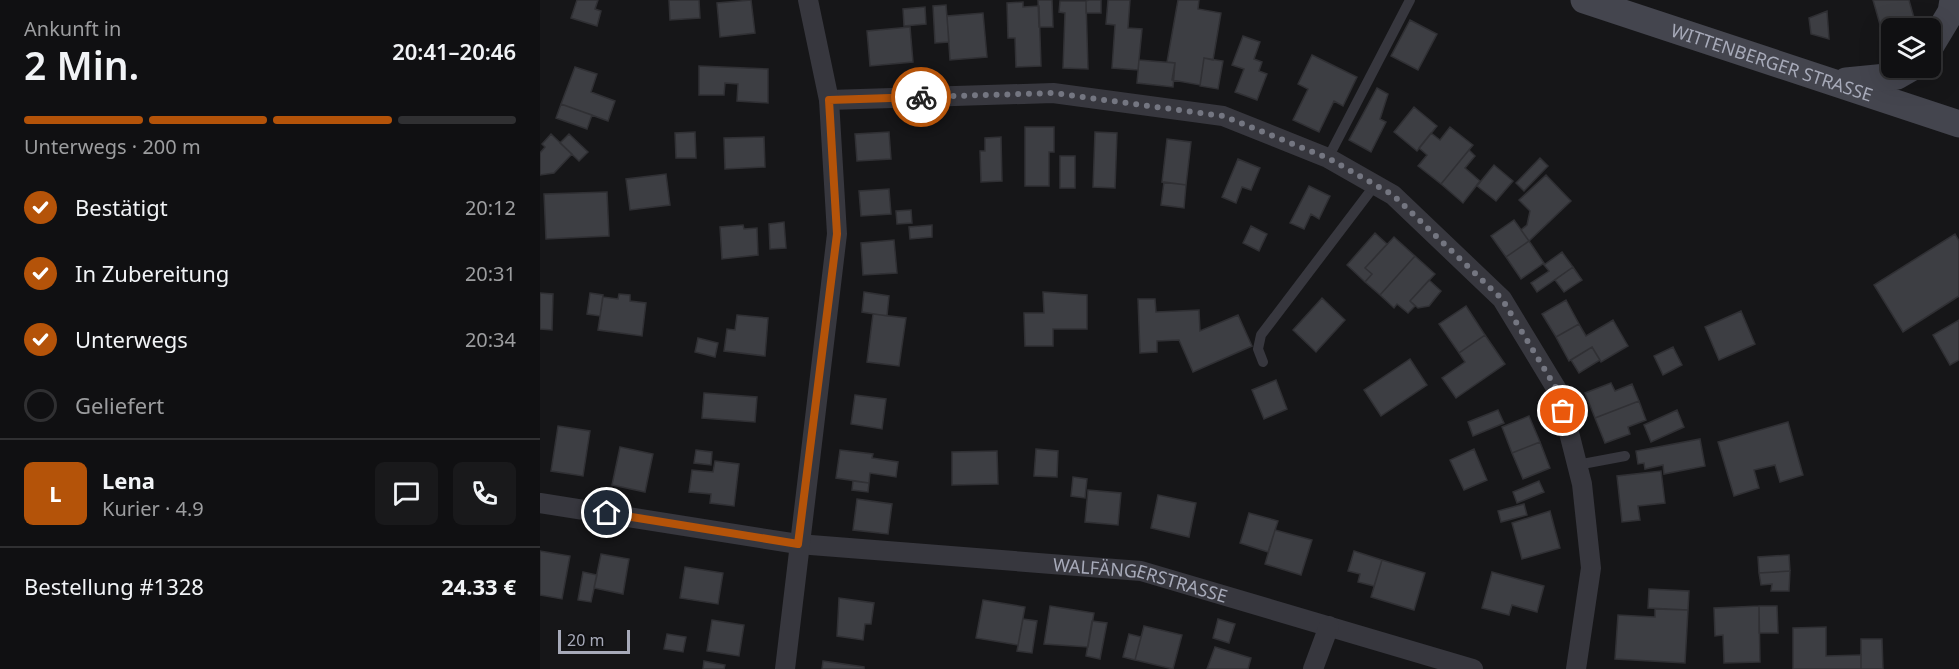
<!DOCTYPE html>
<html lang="de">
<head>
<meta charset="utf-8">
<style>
	body { margin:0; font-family:"Noto Sans",sans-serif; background:#19191b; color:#f1f3f6; height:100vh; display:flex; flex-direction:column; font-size:22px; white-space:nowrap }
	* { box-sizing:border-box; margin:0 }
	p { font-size:20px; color:#9c9d9f }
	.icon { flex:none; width:33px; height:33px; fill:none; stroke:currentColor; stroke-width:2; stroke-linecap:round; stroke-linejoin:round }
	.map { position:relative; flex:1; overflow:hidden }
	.sheet { display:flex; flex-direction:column; background:#101012; width:540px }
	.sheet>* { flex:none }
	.controls { position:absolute; left:1341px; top:18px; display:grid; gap:12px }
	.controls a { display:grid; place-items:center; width:60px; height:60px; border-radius:9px; background:#101012; box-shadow:0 6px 24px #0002,0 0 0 2px #303032; font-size:30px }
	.scale { position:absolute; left:18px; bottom:15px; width:72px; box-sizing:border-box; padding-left:6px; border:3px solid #a7aab9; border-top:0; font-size:16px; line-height:21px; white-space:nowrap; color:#a7aab9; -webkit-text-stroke:4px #111113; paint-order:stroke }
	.pin { position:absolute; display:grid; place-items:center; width:51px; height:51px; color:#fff; margin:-26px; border:3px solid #fff; border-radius:50%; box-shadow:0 2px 6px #0007 }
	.courier { position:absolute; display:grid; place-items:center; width:60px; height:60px; margin:-30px; border:4px solid #b45309; border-radius:50%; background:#fff; color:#222; box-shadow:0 2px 8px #0007 }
	.overview em { font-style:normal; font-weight:600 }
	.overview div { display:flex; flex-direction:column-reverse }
	.overview { display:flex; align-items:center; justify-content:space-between; height:102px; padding:0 24px }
	h1 { font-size:39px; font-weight:600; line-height:45px }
	.bar { display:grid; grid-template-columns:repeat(4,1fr); gap:9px 6px; align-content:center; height:72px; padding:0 24px }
	.bar i { height:8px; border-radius:4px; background:#303032 }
	.bar .on { background:#b45309 }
	.bar p { grid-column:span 4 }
	.line { display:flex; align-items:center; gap:15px; padding:0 24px; border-top:2px solid #303032 }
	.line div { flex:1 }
	.round { display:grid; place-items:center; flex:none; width:63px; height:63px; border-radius:9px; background:#19191b }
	ol { padding:0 24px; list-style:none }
	li { display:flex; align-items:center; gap:18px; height:66px }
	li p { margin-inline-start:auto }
	li .icon { padding:6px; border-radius:50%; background:#b45309; color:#fff; stroke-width:4 }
	li:last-child { color:#9c9d9f }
	li i { width:33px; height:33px; border:3px solid #303032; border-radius:50% }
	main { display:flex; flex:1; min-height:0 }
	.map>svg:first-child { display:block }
	.building { fill:#3d3e43; stroke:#303034; stroke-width:1.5 }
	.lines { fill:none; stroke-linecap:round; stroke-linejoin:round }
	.service { stroke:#37373e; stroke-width:10 }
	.minor { stroke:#37373e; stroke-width:20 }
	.secondary { stroke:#44454e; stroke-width:27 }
	.done { stroke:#747681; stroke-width:6; stroke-dasharray:0 10.8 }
	.route { stroke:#b45309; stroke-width:8 }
	.labels { text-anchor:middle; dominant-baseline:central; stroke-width:6; stroke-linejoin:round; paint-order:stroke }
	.street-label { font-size:18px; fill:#a7aab9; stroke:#111113 }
</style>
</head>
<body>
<main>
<section class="sheet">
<div class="overview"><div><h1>2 Min.</h1><p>Ankunft in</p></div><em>20:41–20:46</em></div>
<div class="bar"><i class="on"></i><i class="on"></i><i class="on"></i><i></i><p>Unterwegs · 200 m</p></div>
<ol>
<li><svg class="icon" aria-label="check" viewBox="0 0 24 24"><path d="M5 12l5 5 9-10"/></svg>Bestätigt<p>20:12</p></li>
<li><svg class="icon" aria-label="check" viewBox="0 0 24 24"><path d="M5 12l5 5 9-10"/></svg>In Zubereitung<p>20:31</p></li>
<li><svg class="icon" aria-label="check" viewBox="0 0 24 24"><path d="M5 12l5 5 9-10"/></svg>Unterwegs<p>20:34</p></li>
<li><i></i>Geliefert</li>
</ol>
<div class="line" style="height:108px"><b class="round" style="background:#b45309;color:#fff">L</b><div><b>Lena</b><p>Kurier · 4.9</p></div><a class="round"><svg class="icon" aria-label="chat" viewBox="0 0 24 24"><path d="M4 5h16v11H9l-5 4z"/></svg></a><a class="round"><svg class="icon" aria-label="phone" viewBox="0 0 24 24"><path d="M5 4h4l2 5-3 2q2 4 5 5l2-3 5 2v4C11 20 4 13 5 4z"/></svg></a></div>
<div class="line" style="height:78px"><div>Bestellung #1328</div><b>24.33 €</b></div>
</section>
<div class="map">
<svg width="1419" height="669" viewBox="0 0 1419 669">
	<rect width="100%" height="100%" fill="#161618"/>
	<path class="building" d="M37,0H58L55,9L61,11L57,26L31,18Z
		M129,0H159L160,18L130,20Z
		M211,0L215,33L180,37L177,3Z
		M498,0H512L513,27H499Z
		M549,0H561V13H546V1Z
		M568,0H590L588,28L602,29L598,70L572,68L575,25L566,24Z
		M638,0H659L658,9L681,13L673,60L664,58L660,85L632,80L635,63L627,62Z
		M1333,0H1369L1374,18L1341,28Z
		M520,1H546L548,69L523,68L525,13L519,12Z
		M483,2V7L499,6L501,66L476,67L475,38H468L467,3Z
		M406,5L409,42L395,43L393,6Z
		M385,7L386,24L364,26L363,9Z
		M1287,11L1289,39L1271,34L1269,18Z
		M443,13L447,57L410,60L407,16Z
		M870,20L897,34L878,70L851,56Z
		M370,27L373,62L330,66L327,31Z
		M703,36L720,42L714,59L722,62L719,71L727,74L717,100L695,92L704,69L692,65Z
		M772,55L817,77L803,106L794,101L779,132L753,120L768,89L758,84Z
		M664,58L683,61L678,89L660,86Z
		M599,60L635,63L633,87L597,83Z
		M159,66L228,69V103L197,101L198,84L185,83L184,95H159Z
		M35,67L57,74L51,92L75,101L68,121L21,104Z
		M837,88L848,94L840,119L846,122L831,152L809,140Z
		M21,104L52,115L47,129L16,118Z
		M874,107L897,126L877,151L854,132Z
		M485,127H514V152H509V186H485Z
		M910,127L933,145L901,184L878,166L887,155L879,148L891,133L900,140Z
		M155,132L156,158H136L135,133Z
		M349,132L351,159L317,161L315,134Z
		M555,132L577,133L575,188L553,187Z
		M11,134L32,154L14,173L0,175V153L5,147L2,144Z
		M29,134L48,152L39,161L20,143Z
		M224,137L225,167L185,169L184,138Z
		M461,137L462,181L441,182L440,151H445V138Z
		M627,139L651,142L646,185L622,182Z
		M929,150L935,156L925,168L940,181L923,203L901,184Z
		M520,156H535V188H520Z
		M1000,158L1008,166L984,191L976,183Z
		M698,159L720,168L711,190L702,187L696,203L682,197Z
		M954,165L973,181L956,201L937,186Z
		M126,174L130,205L90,210L86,179Z
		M1006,175L1031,201L989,241L981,230L987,225L990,211L979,200Z
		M624,182L646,185L644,208L621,205Z
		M769,186L790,196L779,219L771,214L764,229L750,223Z
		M349,189L351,214L321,216L319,191Z
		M67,192L69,236L6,239L4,194Z
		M371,210L372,223L357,224L356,211Z
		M974,220L989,241L966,257L951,236Z
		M244,222L246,248L230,249L229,224Z
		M203,225L204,229L217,228L218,255L182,259L180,227Z
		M392,225V237L370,239L369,227Z
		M711,226L727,234L719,251L703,243Z
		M835,233L847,244L825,268L832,274L825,282L807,265Z
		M1415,234L1419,241V296L1363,332L1334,285Z
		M854,237L875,256L840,295L825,282L832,274L825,268Z
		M354,240L357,273L323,275L321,243Z
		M989,241L1004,263L981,279L966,257Z
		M1022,252L1033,267L997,292L991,283L1009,271L1004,265Z
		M875,256L895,274L870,301L875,306L868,313L857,304L854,308L840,295Z
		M1033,267L1042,280L1024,292L1015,280Z
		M889,280L901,291L889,306L878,308L870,301Z
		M324,292L349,296L347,316L322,312Z
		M503,292L547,295V329H513V346H485L484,313H504Z
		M0,293L13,294L12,330L0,329Z
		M50,293L63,295L60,316L47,314Z
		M79,294L90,295V301L106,303L102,336L58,330L63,297L78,299Z
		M782,298L805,320L776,352L753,330Z
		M598,299H615L616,312L659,310L660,331L698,315L712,346L653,372L639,340L617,341V352L600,353Z
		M1026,300L1039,324L1016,337L1002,314Z
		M926,306L945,335L919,353L899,324Z
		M1201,311L1215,344L1179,360L1165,327Z
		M333,314L366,318L359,366L327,362Z
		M197,315L228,318L225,356L184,351L187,329L195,330Z
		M1073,320L1088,346L1061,362L1052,347L1029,361L1016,337L1039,324L1046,336Z
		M1419,320V360L1410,365L1393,335Z
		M945,335L965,364L916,398L902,378L925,362L919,353Z
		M158,338L178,343L175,357L155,352Z
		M1052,347L1060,360L1039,373L1031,360Z
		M1133,347L1142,365L1123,375L1114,356Z
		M870,359L887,385L841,416L824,390Z
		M736,380L747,409L724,419L712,390Z
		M1071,383L1075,391L1092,384L1099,401L1055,418L1045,393Z
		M164,393L217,397L215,422L162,418Z
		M315,395L346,399L342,429L311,424Z
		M1099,401L1106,420L1088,427L1090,434L1065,443L1055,418Z
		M958,410L964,423L933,436L928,422Z
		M1137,410L1144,427L1111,442L1104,425Z
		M989,416L1000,442L972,453L962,427Z
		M1248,422L1263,475L1240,482L1235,465L1214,470L1219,488L1194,496L1178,442Z
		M18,426L50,431L43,476L11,471Z
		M1160,439L1165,466L1124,474L1123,465L1105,469L1104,463L1098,464L1096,451Z
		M1000,442L1010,468L983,479L972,453Z
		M80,447L113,454L105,492L72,485Z
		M496,449L518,451L517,477L494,476Z
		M934,449L947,480L924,490L910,460Z
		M156,450L172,452L171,465L154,463Z
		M300,450L333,454L332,458L358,462L356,477L330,473L329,483L296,478Z
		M457,451L458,484L412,485V452Z
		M175,461L199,464L194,506L170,503L171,494L149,492L152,470L173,472Z
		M1121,471L1125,503L1098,506L1100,520L1082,522L1077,476Z
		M533,477L547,479L545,498L531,496Z
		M313,481L329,483L328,492L312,490Z
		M999,481L1004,492L977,503L973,492Z
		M548,490L581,493L578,525L545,522Z
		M618,495L656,503L649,537L611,528Z
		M317,499L352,504L348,534L313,530Z
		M984,504L987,515L961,522L958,511Z
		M1010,511L1020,548L982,559L972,523Z
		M709,513L738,521L728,552L700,543Z
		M735,530L772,540L761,575L725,564Z
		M0,551L30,556L22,599L0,595Z
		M814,551L842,560L834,586L818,582L820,574L808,571Z
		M61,554L89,559L83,594L54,588Z
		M1249,555L1250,571L1219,573L1218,557Z
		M842,560L885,573L874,610L831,597Z
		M145,567L183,573L178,604L140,598Z
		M1250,571L1249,591H1231L1232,584L1221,585L1219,573Z
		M43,572L57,575L51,602L38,600Z
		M952,572L1004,586L997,612L972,605L969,615L942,608Z
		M1109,589L1149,591L1148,610L1108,608Z
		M299,598L334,603L331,624H325L323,640L297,636Z
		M443,600L485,607L478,645L436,638Z
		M510,606L554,613L548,647L504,644Z
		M1219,606H1237L1238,633H1219Z
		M1219,606L1220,662L1184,663L1183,635L1175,636L1174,608Z
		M1115,609L1148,610L1145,663L1075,659L1078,615L1115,617Z
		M483,619L497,621L492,653L477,651Z
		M678,619L695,624L689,643L673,638Z
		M172,620L204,625L199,656L167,651Z
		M552,621L567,623L560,659L546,656Z
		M604,626L642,635L633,669L595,660Z
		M1286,627V656L1321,655V669H1253V628Z
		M127,634L146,637L143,652L124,649Z
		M589,634L601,637L595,660L583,657Z
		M1321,639H1342L1343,669H1321Z
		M675,647L711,658L708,669H667Z
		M164,661L185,665L184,669H163Z
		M283,661L324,667V669H282Z"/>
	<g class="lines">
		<path class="service" d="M788,158L870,0
			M723,362L718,349L721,335L835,185
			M1037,465L1085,456"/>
		<g class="minor">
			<path d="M289,100L513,93L683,116L788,158L853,195L962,299L1019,393L1042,484L1051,568L1036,669"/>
			<path id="s1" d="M0,503L258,544L601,571L933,669"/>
			<path d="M245,669L297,234L289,100L268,0"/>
			<path d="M773,669L789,626"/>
		</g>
		<g class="secondary">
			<path id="s2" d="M1044,0L1419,124"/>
			<path d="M1390,47L1411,12L1413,0"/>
			<path d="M1306,81L1357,76L1371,68"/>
		</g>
	</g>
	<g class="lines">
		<path class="done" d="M381,97L513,93L683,116L788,158L853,195L962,299L1019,393L1023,411"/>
		<path class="route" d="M67,513L258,544L297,234L289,100L381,97"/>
	</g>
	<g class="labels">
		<g class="street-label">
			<text stroke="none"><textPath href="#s2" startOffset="198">WITTENBERGER STRASSE</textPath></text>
			<text stroke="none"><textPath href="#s1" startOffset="606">WALFÄNGERSTRASSE</textPath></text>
		</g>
	</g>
</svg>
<div class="controls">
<a><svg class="icon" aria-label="layers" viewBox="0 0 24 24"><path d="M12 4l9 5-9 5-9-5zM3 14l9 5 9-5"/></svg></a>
</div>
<div class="scale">20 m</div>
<div class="pin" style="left:1023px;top:411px;background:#ea580c"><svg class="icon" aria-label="bag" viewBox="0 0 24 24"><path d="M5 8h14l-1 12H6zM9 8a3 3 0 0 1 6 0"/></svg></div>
<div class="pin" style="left:67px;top:513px;background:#1f2937"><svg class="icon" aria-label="home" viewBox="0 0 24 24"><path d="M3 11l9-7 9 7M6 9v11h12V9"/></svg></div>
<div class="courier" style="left:381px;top:97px"><svg class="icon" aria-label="bike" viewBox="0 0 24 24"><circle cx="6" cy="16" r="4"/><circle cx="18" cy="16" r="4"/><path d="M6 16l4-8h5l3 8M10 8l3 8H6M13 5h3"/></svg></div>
</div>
</main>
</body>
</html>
